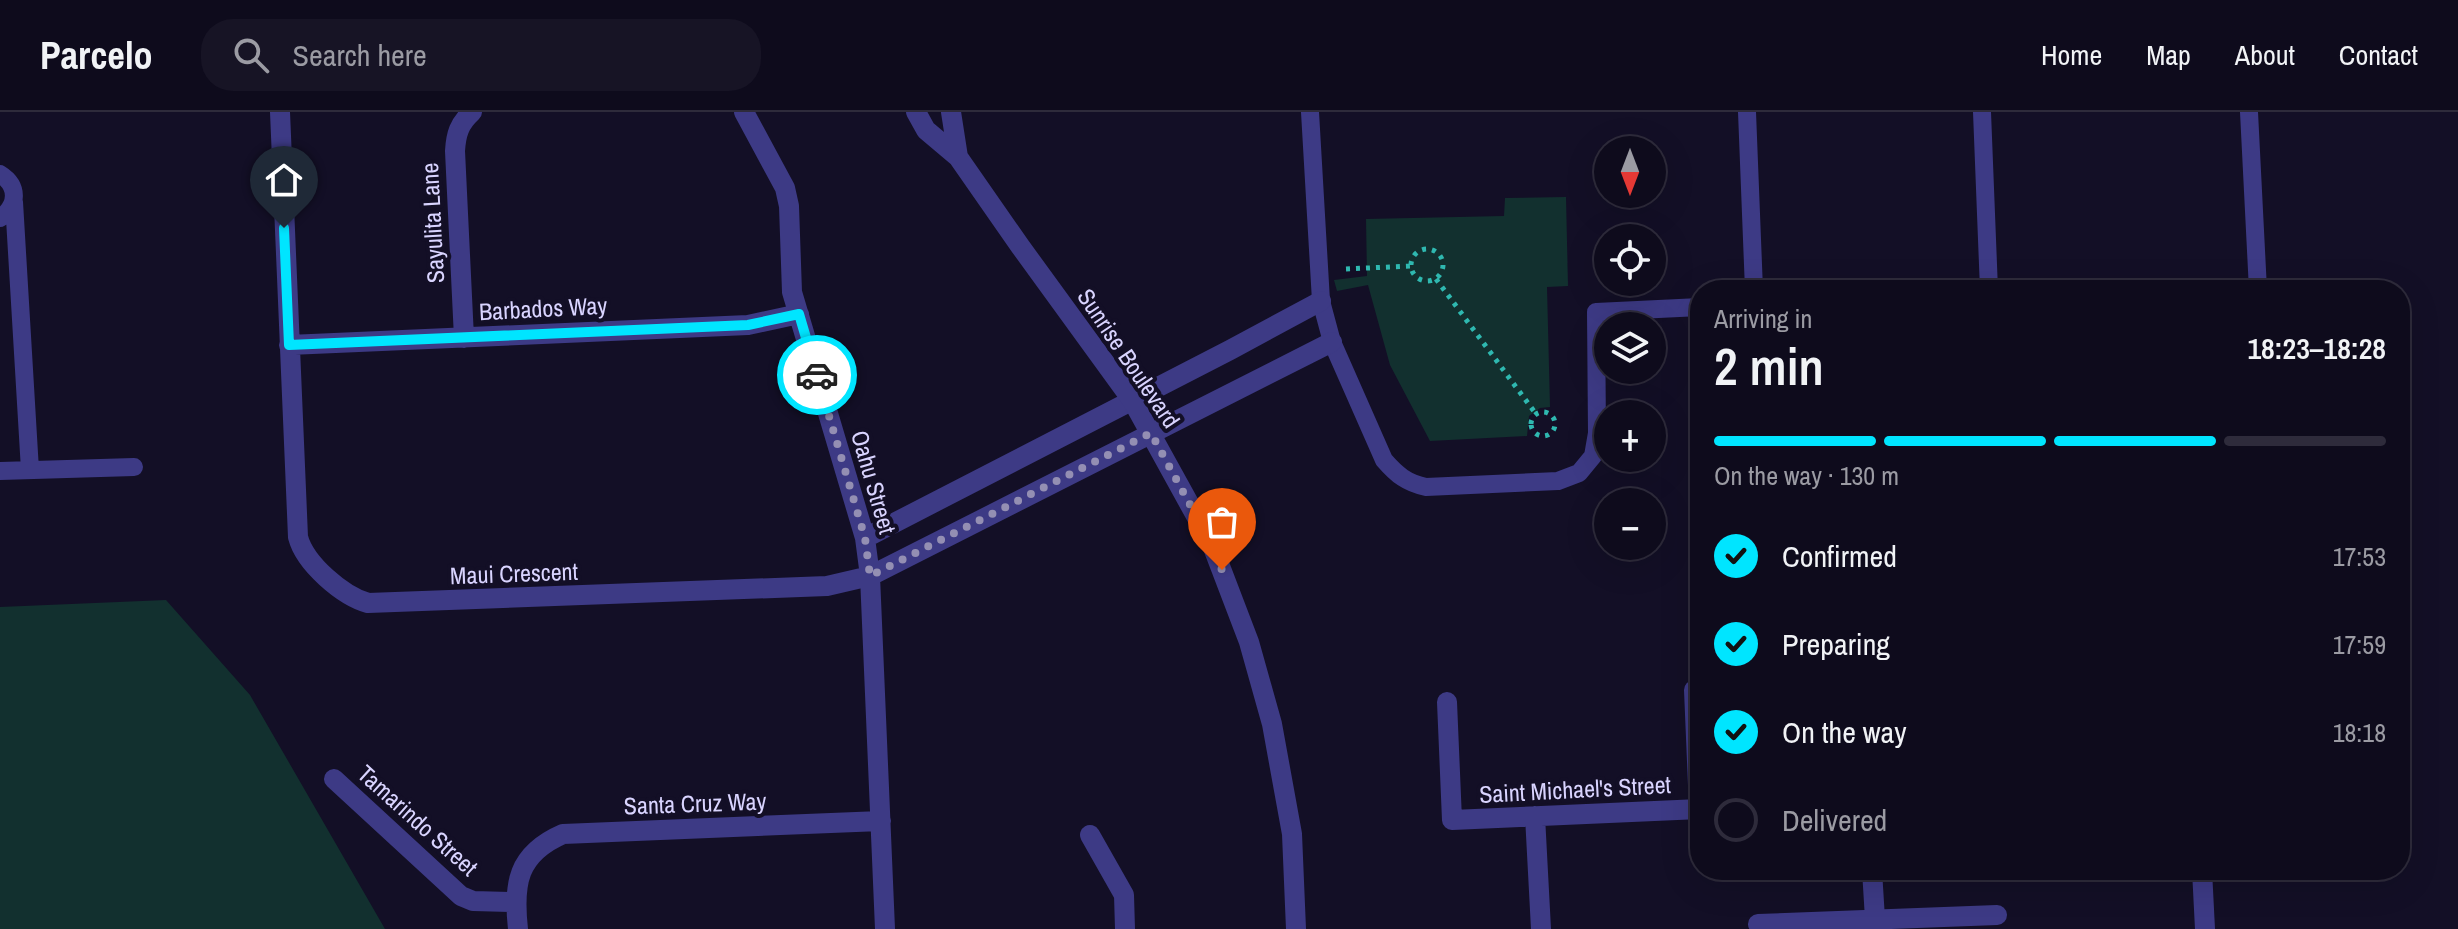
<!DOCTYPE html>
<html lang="en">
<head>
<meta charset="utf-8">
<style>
	body { margin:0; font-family:"Archivo Narrow",sans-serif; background:#171425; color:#f1f3f6; height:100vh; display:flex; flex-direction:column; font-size:30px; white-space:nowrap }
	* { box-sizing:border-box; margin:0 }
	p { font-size:26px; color:#9b9ba3 }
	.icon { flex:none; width:44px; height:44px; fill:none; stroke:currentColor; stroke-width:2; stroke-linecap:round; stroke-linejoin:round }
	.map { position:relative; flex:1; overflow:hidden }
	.panel { position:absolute; left:1690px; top:168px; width:720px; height:600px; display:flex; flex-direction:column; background:#0e0b1c; border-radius:32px; box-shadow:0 8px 32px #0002,0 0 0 2px #2e2b3b }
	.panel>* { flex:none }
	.needle { width:52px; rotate:180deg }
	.tools { position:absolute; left:1594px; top:24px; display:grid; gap:16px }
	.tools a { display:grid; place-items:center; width:72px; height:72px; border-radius:50%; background:#0e0b1c; box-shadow:0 8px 32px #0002,0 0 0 2px #2e2b3b; font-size:40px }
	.pin { position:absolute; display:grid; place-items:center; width:68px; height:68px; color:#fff; margin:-82px -34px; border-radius:50% 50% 50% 0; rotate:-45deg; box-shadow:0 0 8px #0007 }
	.pin .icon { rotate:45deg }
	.courier { position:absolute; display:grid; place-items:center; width:80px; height:80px; margin:-40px; border:6px solid #00e5ff; border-radius:50%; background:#fff; color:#222; box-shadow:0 2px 10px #0007 }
	.overview em { font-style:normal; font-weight:600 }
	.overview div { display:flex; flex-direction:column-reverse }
	.overview { display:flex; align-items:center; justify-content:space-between; height:136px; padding:0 24px }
	h1 { font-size:52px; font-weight:600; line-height:60px }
	.bar { display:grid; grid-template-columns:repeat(4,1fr); gap:12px 8px; align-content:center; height:96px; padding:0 24px }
	.bar i { height:10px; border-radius:6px; background:#2e2b3b }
	.bar .on { background:#00e5ff }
	.bar p { grid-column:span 4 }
	ol { padding:0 24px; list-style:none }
	li { display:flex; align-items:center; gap:24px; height:88px }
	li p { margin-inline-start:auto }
	li .icon { padding:8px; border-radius:50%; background:#00e5ff; color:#111; stroke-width:4 }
	li:last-child { color:#9b9ba3 }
	li i { width:44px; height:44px; border:4px solid #2e2b3b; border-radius:50% }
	header { display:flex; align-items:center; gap:48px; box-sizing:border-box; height:112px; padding:0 40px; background:#0e0b1c; border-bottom:2px solid #2e2b3b }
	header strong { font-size:38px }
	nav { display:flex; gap:44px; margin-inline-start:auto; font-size:28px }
	.search { width:560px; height:72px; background:#171425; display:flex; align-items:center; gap:20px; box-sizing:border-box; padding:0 28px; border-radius:32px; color:#9b9ba3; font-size:30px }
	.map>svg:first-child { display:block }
	.green { fill:#12302f }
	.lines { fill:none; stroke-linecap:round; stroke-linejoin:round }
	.path { stroke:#2fb8b0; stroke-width:5; stroke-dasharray:4 6; stroke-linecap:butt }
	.service { stroke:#3d3a85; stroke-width:18 }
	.minor { stroke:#3d3a85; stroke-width:20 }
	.tertiary { stroke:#3d3a85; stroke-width:20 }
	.done { stroke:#948fb3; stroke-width:8; stroke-dasharray:0 14.4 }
	.route { stroke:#00e5ff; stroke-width:10 }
	.labels { text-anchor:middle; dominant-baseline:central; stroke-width:8; stroke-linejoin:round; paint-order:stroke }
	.street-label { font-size:24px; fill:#d9d4ff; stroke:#130f26 }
</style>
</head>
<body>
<header>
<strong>Parcelo</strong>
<div class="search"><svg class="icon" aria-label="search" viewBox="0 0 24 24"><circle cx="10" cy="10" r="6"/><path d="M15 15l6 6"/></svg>Search here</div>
<nav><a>Home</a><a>Map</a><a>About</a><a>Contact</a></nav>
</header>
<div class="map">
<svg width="2458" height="817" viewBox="0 0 2458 817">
	<rect width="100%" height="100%" fill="#130f26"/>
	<path class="green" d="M1566,85L1568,174L1547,175L1550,295L1540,296L1529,304L1527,324L1430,329L1390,253L1368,173L1337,179L1334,168L1367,164L1366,107L1504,104L1505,86Z
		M166,488L250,583L385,817H0V495Z"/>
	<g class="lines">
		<path class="path" d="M1411 153a16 16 0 1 1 32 0a16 16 0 1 1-32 0Z
			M1346,157L1411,154
			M1436,167L1536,302
			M1531 312a12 12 0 1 1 24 0a12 12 0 1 1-24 0Z"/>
		<path class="service" d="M1310,0L1321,189L1332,230L1384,348C1397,363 1407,371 1426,375L1558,369L1579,361L1593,344L1597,321L1596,200L1700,195
			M1747,0L1754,178
			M1982,0L1989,178
			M2249,0L2258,178
			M0,62C19,74 18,94 0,106
			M14,90L30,358
			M0,359L134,355"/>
		<path class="minor" d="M280,0L298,425C305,452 343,484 368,491L827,474L870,464L1332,230
			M744,0L785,76L789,94L792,180L865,426L870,464L885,817
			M464,226L455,39C456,22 459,12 472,0
			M289,233L748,213L799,202
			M865,426L1230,238L1321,189
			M1694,578L1699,697
			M1447,590L1452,708L1700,697
			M334,667L461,784L473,789L515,790
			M1535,704L1541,817
			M1090,723L1124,783L1125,817
			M1872,758L1875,807
			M2202,758L2205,817
			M1758,812L1997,803
			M518,817C513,772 517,742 563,722L881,709"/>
		<path class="tertiary" d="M916,0L926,18L958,45L1020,134L1132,288L1212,433L1249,530L1272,612L1292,722L1296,817
			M951,0L958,45"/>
	</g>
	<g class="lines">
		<path class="done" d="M817,263L865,426L870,464L1151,321L1212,433L1222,458"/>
		<path class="route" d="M284,116L289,233L748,213L799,202L817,263"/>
	</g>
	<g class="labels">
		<g class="street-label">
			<text transform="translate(432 111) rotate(-93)">Sayulita Lane</text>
			<text transform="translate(543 196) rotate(-3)">Barbados Way</text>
			<text transform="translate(1129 246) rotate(56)">Sunrise Boulevard</text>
			<text transform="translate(874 370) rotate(74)">Oahu Street</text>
			<text transform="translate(514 461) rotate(-2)">Maui Crescent</text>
			<text transform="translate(1575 677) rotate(-3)">Saint Michael's Street</text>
			<text transform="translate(695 691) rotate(-2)">Santa Cruz Way</text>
			<text transform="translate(418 708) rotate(42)">Tamarindo Street</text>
		</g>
	</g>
</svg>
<div class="tools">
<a><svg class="needle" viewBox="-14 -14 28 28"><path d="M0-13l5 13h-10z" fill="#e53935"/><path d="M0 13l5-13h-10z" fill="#9b9ba3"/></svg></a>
<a><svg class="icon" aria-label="locate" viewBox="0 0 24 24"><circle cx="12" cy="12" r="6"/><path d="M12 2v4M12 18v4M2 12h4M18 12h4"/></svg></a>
<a><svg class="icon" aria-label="layers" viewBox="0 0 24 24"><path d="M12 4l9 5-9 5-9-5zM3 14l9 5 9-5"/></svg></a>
<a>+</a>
<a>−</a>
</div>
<div class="pin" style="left:1222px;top:458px;background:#ea580c"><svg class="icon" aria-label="bag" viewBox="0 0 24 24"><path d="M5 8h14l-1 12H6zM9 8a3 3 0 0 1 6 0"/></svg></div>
<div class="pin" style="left:284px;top:116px;background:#1f2937"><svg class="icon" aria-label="home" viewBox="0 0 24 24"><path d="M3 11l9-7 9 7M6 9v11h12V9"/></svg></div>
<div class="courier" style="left:817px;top:263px"><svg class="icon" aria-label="car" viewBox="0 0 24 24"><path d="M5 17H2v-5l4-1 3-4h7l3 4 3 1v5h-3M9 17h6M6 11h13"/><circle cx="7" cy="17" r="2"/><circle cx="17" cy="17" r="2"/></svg></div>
<section class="panel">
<div class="overview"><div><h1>2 min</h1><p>Arriving in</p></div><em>18:23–18:28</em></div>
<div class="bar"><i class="on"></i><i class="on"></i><i class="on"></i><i></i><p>On the way · 130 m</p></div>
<ol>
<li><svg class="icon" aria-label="check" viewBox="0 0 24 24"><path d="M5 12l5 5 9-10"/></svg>Confirmed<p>17:53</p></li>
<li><svg class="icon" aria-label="check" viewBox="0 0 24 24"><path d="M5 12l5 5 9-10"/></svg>Preparing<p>17:59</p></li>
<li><svg class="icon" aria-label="check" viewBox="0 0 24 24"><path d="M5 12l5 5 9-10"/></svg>On the way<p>18:18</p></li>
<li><i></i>Delivered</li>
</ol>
</section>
</div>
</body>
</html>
